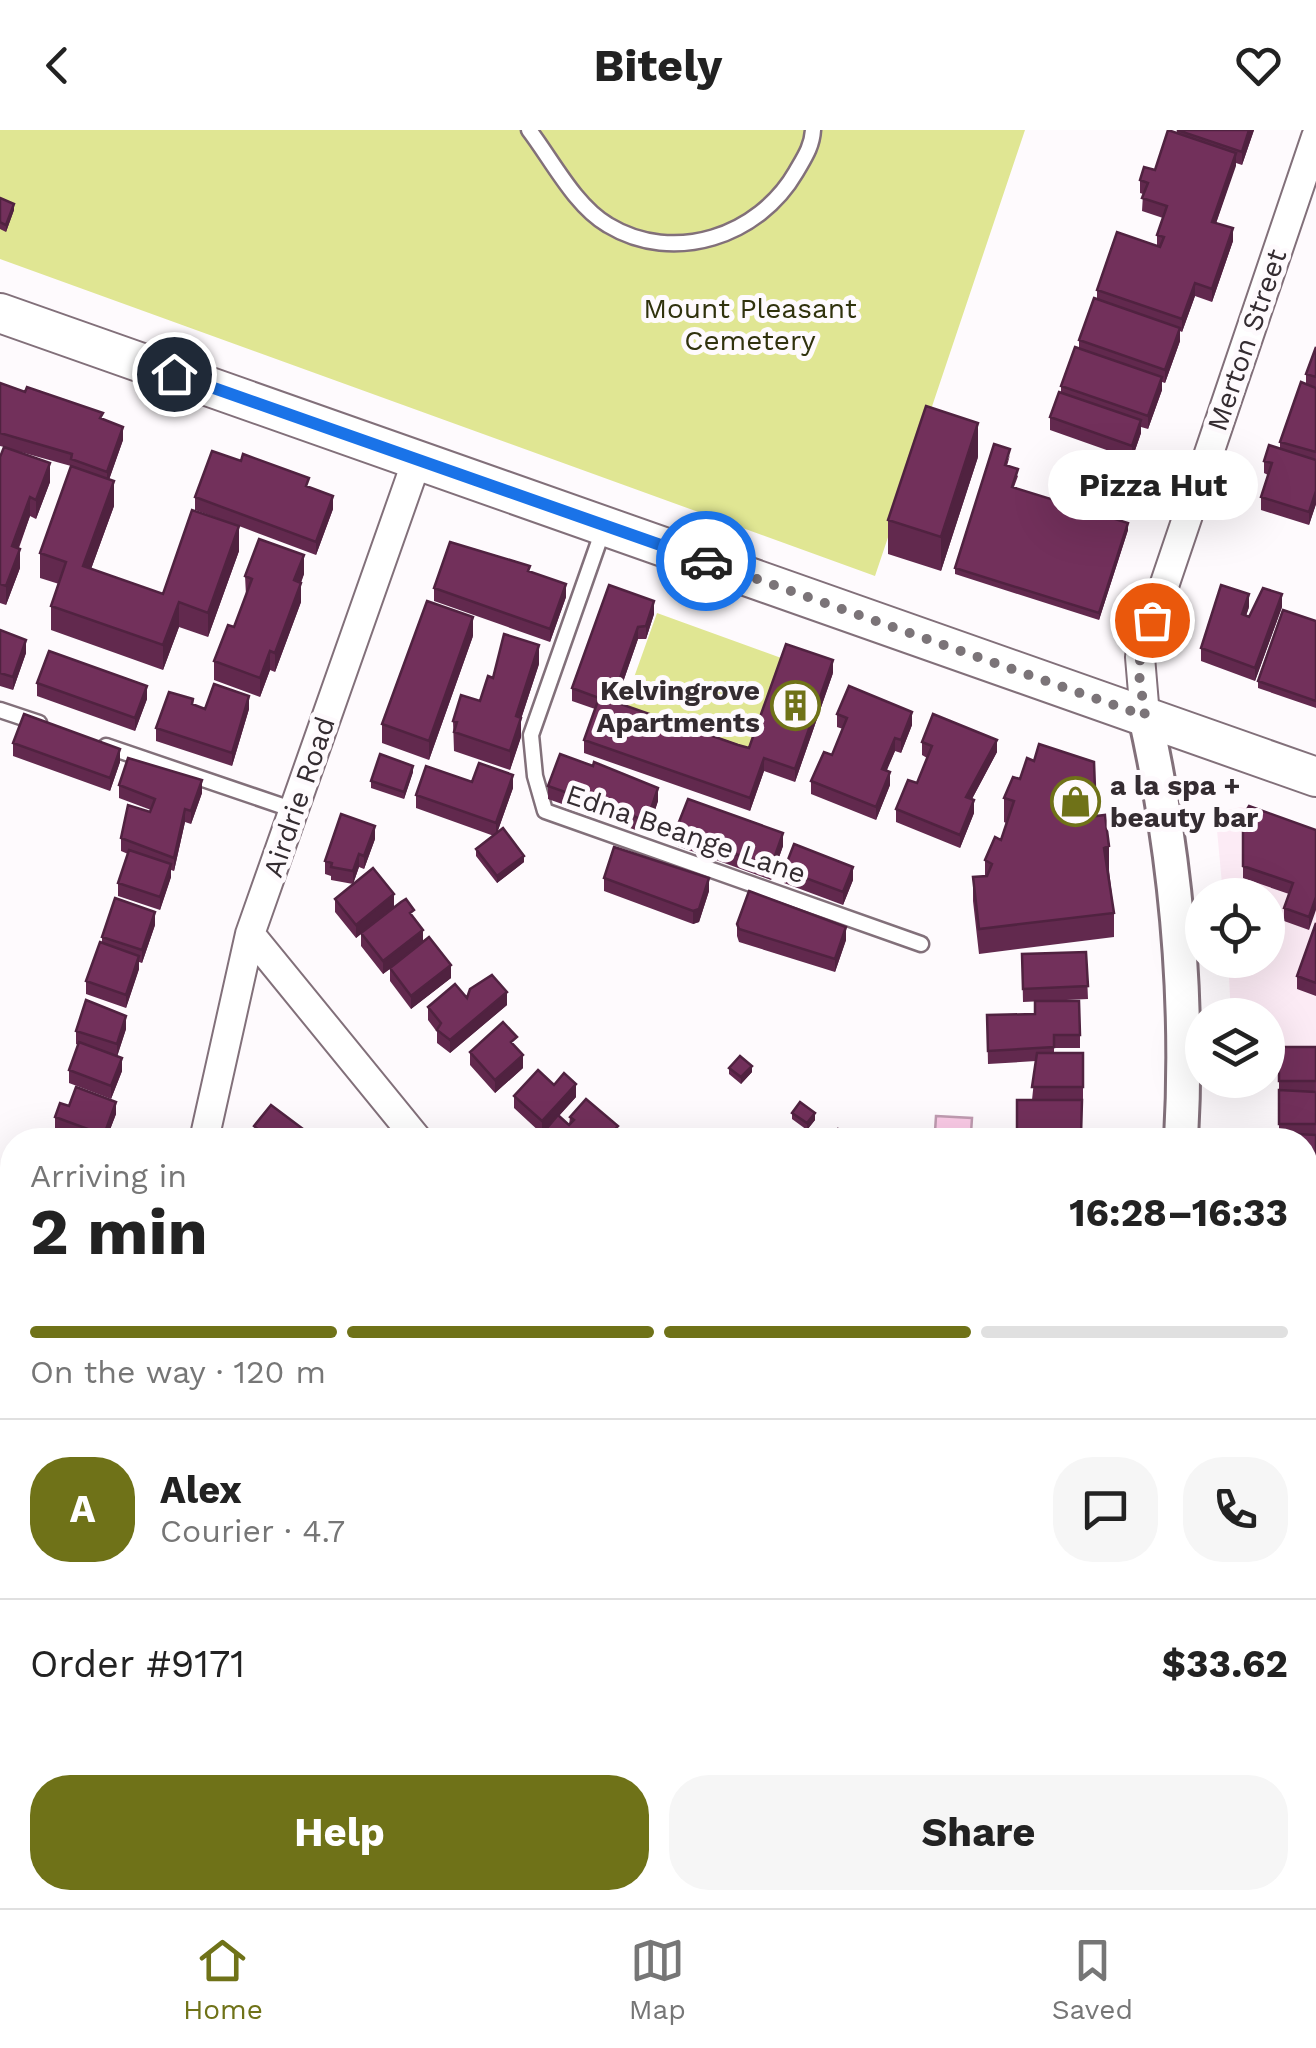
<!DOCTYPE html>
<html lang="en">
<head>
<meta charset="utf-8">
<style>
	body { margin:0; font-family:"Work Sans",sans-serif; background:#f6f6f6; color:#222; height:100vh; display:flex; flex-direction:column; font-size:38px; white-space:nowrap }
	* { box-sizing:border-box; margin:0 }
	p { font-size:32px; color:#767676 }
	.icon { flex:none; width:55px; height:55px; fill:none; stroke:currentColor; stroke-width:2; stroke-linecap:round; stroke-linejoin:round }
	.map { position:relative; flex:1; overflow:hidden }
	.side { position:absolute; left:0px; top:998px; width:1318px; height:782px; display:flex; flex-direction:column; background:#fff; border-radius:40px 40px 0 0; box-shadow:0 10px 40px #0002 }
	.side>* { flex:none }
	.buttons { position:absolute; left:1185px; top:748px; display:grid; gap:20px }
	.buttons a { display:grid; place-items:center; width:100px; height:100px; border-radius:50%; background:#fff; box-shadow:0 10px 40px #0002; font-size:50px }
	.pin { position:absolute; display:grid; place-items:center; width:85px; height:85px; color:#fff; margin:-42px; border:5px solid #fff; border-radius:50%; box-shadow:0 2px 10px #0007 }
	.courier { position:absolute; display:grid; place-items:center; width:100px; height:100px; margin:-50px; border:8px solid #1a73e8; border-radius:50%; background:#fff; color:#222; box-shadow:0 2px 12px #0007 }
	.bubble { position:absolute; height:70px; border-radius:35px; background:#fff; box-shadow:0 10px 40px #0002; font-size:32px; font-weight:700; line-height:70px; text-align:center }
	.headline em { font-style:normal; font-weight:700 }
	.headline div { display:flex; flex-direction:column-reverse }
	.headline { display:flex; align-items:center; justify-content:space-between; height:170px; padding:0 30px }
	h1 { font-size:65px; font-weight:700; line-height:75px }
	.bar { display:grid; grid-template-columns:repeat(4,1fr); gap:15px 10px; align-content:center; height:120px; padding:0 30px }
	.bar i { height:12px; border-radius:8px; background:#e0e0e0 }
	.bar .current { background:#6f7218 }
	.bar p { grid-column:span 4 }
	.line { display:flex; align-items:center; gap:25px; padding:0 30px; border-top:2px solid #e0e0e0 }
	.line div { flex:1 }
	.round { display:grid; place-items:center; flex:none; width:105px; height:105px; border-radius:40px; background:#f6f6f6 }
	.button { display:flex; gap:20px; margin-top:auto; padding:20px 30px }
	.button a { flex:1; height:115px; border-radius:40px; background:#6f7218; color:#fff; font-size:40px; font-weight:700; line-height:115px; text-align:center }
	.button a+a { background:#f6f6f6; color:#222 }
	header { display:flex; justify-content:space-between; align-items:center; height:130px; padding:0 30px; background:#fff; font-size:45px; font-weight:700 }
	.tabs { display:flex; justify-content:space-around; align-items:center; height:140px; border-top:2px solid #e0e0e0; background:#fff; font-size:28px; color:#767676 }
	.tabs a { display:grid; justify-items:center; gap:5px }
	.tabs .current { color:#6f7218 }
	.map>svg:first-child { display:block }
	.built { fill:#fcebf5 }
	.green { fill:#e0e693 }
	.water { fill:#facae6; stroke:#bf9bb0; stroke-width:2.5 }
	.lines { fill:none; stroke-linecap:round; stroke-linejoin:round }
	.service-casing { stroke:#82707a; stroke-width:19 }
	.minor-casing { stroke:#82707a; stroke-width:32 }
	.tertiary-casing { stroke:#82707a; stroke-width:38 }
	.secondary-casing { stroke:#82707a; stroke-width:42 }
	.service { stroke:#fff; stroke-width:14 }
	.minor { stroke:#fff; stroke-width:28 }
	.tertiary { stroke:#fff; stroke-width:32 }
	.secondary { stroke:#fff; stroke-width:38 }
	.wall { fill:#62294e }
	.shaded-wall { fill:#502240 }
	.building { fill:#72305b; stroke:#502240; stroke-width:2.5 }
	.done { stroke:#7b7478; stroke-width:10; stroke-dasharray:0 18 }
	.route { stroke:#1a73e8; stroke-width:12 }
	.labels { text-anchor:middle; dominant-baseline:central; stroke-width:10; stroke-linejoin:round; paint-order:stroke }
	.park-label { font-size:28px; fill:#30320d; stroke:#fefafd }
	.street-label { font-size:28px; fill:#342c31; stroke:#fefafd }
	.poi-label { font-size:28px; font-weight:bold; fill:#342c31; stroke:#fefafd; text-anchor:end }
</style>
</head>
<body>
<header><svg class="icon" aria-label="back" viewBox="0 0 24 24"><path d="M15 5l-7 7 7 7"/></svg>Bitely<svg class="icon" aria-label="heart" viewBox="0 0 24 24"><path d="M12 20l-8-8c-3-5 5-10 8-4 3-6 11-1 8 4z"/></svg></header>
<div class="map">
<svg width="1316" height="1778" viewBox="0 0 1316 1778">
	<rect width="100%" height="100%" fill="#fefafd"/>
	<path class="built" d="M1241,677L1316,703V927L1268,928V885H1231L1228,830H1268V765H1223L1216,689L1220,682Z"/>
	<path class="green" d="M0,0H1025L875,446L0,129Z
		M657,483L784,529L749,627L622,581Z"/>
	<path class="water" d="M936,986L972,988L971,1003L935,1002Z"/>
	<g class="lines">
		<defs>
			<path id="service" d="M529,0C552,30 575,76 608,95C674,135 759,106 796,42C804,28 812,17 813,0
				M603,400L531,605L535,646L545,681L921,814
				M0,580L39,593
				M106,616L294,680"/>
			<path id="minor" d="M1145,586L1140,527L1316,7
				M250,804L418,1010
				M204,1010L250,804L417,330
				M0,1408L12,1418
				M443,1768L459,1778
				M31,1778L33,1768"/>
			<path id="tertiary" d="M1145,586C1176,725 1189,867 1181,1010
				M1029,1778L1032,1768"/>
			<path id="secondary" d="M0,183L1316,647"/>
		</defs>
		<use href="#service" class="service-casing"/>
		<use href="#minor" class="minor-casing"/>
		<use href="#tertiary" class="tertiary-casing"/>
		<use href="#secondary" class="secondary-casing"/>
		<use href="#service" class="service"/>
		<use href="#minor" class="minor"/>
		<use href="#tertiary" class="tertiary"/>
		<use href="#secondary" class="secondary"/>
	</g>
	<path class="wall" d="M1177,0H1254L1242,35L1236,33L1216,93L1233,111L1212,172L1195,166L1182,202L1180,201V211L1165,253L1162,252V260L1148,299L1141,297V303L1132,329L1050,300V287L1061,263V256L1079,218V210L1097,169V160L1157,116V105L1163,88L1142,81L1143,64L1140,63V50L1155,40L1177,3Z
		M0,68L14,80L6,102L0,99Z
		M1316,217V374L1309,395L1261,380V367L1268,345L1264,343V331L1280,319V312L1306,254V244Z
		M0,253L103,289L123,310L109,350L114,376L91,439L163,464L236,395L195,380V367L309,357L333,379L316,425L239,396V421L208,507L179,497L163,540L51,500V476L59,454L40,448V423L71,336L6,318L50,352L36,389L30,386L19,418L20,438L6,475L0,473V327L4,317L0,316Z
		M1010,325L1007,336L1018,346L1014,357L1128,400L1099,490L955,444V438Z
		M978,327L941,441L888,424V390Z
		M530,442L566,467L550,512L434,471V458Z
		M304,444L301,453V472L275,542L270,540L260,567L214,550V531L234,497L246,465L245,446Z
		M609,455L654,484L646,509H638L616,572L749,618L833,543L795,652L764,641L750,681L584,623V610L595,579L572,571V558Z
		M1249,477L1246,486L1249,487L1282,477L1255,551L1201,531V518Z
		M1316,491V578L1258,558V551Z
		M0,500L26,523L13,560L0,556Z
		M473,506L429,630L382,613V594Z
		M539,534L521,589V607L510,640L454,621L453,591L480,571L493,548Z
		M37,553L147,569L135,601L37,566Z
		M193,574L205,579H249L232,636L156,611V598Z
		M837,584L912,595L901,623L895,621L886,641L890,655L876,690L811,664V651L832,625L843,599L837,597Z
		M922,612L997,622L972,669L974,683L960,718L896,692V679L917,653L927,628L922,625Z
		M13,613L120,632L110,661L13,626Z
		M413,642L404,669L371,658V651Z
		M472,652L513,658L497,703L524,732L497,753L476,726V719L494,706L416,678V665Z
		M119,655L202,663L191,694L185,692L174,741L171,740V747L160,780L118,766V753L128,724L121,721V708L151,680L119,668Z
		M548,656L658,671L647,704L548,669Z
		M1004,668L1096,686L1109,740L1114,783V807L979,824L973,771V747L985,746V730L1001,710L1006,693L1004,692Z
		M1243,686L1316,700L1309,800L1284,791V778L1289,764L1243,748Z
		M675,702L783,716L771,750L675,715Z
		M375,709L364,739L359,737L353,754L331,750V746L325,744V731Z
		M784,740L853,750L843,775L784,753Z
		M604,748L709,761L699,792L693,794L604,761Z
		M335,769L394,777L414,789L423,811L451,848L411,879L390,851V839L383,844L361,816V804L356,808L335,782Z
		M1316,793V866L1297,859V846Z
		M737,794L846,810L835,842L739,812L737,806Z
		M155,795L142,833L139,832V839L126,878L86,864V851L102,813V807Z
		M1086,822L1088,869L1023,872L1022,824Z
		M467,868L507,875L450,923L437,913V902L428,890V877Z
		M987,885L1080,905V918H1054V923H1083V970H1073H1082L1081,1010H1017V970H1032L1036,931L988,934Z
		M126,899L117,926L122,941L111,969L69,953V940L78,915L76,914V901Z
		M1279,917H1316V1250L1305,1248V1010L1279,1003Z
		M517,918L523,938L495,963L470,935V922Z
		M729,938L752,942L741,954L729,944Z
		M554,955L576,967L559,986L569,995L570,987L618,1009L537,1010L542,1004L514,978V966Z
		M69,976L116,984L106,1010H82L55,1000V987Z
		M792,983L815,990L807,1000L792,989Z
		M0,1164L7,1178L1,1204L12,1207V1271L0,1268Z
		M1305,1634L1316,1635V1778L1282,1768H1305V1698L1312,1683L1305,1681Z
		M91,1768H109L106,1774Z
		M687,1768H711L706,1778H696L687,1772Z
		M1131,1768H1154L1153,1774Z"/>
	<path class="shaded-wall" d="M1249,0H1254L1242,35V22Z
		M1236,23V36L1212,105V92Z
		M14,74V80L6,102V95Z
		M1233,98V111L1212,172V159Z
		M1195,153V166L1182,202V189Z
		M1180,198V211L1165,253V240Z
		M1162,247V260L1148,299V286Z
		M1141,290V303L1132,329V316Z
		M978,293V327L941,441V407Z
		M123,297V310L107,355V342Z
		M50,333V352L36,389V370Z
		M114,351V376L83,461V436Z
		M1316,361V374L1309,395V382Z
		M333,366V379L316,425V412Z
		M30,367V386L12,435V416Z
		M1128,393V400L1099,490V483Z
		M239,396V421L208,507V483Z
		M20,419V438L6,475V456Z
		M304,425V444L294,469V450Z
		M301,453V472L275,542V523Z
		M566,454V467L550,512V499Z
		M1249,464V477L1242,497V484Z
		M1282,464V477L1255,551V538Z
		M654,471V484L646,509V496Z
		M179,472V497L163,540V515Z
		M473,487V506L429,630V611Z
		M638,497V509L612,584V571Z
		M26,510V523L13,560V547Z
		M539,515V534L521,589V607L510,640V621L516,586Z
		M270,521V540L260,567V548Z
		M833,530V543L795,652V639Z
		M147,556V569L135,601V588Z
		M249,566V579L232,636V623Z
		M912,582V595L901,623V610Z
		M895,608V621L882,652V639Z
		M997,610V622L966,680V667Z
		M120,619V632L110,661V648Z
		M764,628V641L750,681V668Z
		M413,636V642L404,669V662Z
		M890,642V655L876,690V677Z
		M513,645V658L496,706V693Z
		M202,650V663L191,694V681Z
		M658,658V671L647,704V691Z
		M974,670V683L960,718V705Z
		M185,679V692L174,741V728Z
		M375,696V709L364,739V726Z
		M783,703V716L771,750V737Z
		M1109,716V740L1104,743V718Z
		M359,724V737L353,754V741Z
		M524,726V732L497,753V746Z
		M171,734V747L160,780V767Z
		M853,737V750L843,775V762Z
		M709,748V761L699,792L693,794V781Z
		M394,764V777L356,808V795Z
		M1316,767V780L1309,800V787Z
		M155,782V795L142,833V820Z
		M846,797V810L835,842V829Z
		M423,800V813L383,844V831Z
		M139,826V839L126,878V865Z
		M451,835V848L411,879V866Z
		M507,862V875L450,923V910Z
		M126,886V899L117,927V914Z
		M523,925V938L495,963V950Z
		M122,928V941L111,969V956Z
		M752,936V942L741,954V947Z
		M576,954V967L542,1004V991Z
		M116,972V984L106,1010H104V1005Z
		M815,983V990L807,1000V993Z
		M618,996L617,1010H605Z
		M7,1165V1178L0,1207V1194Z
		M10,1550V1563L0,1596V1583Z
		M194,1768H202L196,1778H188Z
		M704,1768H711L706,1778H704Z
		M871,1768H876L872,1778H867Z"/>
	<path class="building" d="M1168,0L1236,23L1212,92L1233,98L1212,159L1195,153L1182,189L1097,160L1117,102L1160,117L1164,107L1157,105L1167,76L1142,68L1148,53L1140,50L1144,37L1155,40Z
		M1177,0H1249L1242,22Z
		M0,68L14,74L6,95L0,92Z
		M1094,168L1180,198L1165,240L1079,210Z
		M1075,217L1162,247L1148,286L1061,256Z
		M1316,217V247L1306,244Z
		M1301,252L1316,258V322L1280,312Z
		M0,253L25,262L27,257L103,283L100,288L123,297L107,342L71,329L72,324L0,303Z
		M1059,262L1141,290L1132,316L1050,287Z
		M926,276L978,293L941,407L888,390Z
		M994,314L1010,319L1005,335L1018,339L1012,357L1128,393L1099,483L955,438Z
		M1269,315L1316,330V361L1309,382L1261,367L1272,333L1264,331Z
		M4,317L50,333L36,370L30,367L12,416L20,419L6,456L0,454V327Z
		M212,321L241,331L243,324L309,348L306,356L333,366L316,412L195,367Z
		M71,336L114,351L83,436L163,464L192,380L239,396L208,483L179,472L163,515L51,476L66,432L40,423Z
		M259,409L304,425L294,450L301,453L275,523L270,521L260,548L214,531L228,495L234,497L252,449L245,446Z
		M450,412L530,436L528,441L566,454L550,499L434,458Z
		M609,455L654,471L646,496L638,497L612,571L738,615L749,618L786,514L833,530L795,639L764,628L750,668L584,610L599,568L572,558Z
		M1221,455L1249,464L1242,484L1249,487L1263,458L1282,464L1255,538L1201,518Z
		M427,471L473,487L429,611L382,594Z
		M1283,480L1316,491V571L1258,551Z
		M0,500L26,510L13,547L0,543Z
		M504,504L539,515L516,586L521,588L510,621L454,602L457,592L453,591L461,565L480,571L488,546L493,548Z
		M49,521L147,556L135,588L37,553Z
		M214,554L249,566L232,623L156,598L169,562L193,569L192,574L205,579Z
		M849,556L912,582L901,610L895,608L882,639L890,642L876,677L811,651L824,622L832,625L847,588L837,584Z
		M24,584L120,619L110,648L13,613Z
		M933,584L997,610L966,667L974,670L960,705L896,679L908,650L917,653L932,616L922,612Z
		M1039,614L1094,632L1096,686L1105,685L1109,716L1104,718L1114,783L979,799L973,747L987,746L992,734L985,730L995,707L1001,710L1014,671L1004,668L1013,647L1020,649L1027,628L1034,631Z
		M380,624L413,636L404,662L371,651Z
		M560,624L593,636L594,632L658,658L647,691L548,656Z
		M128,628L202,650L191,681L185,679L174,728L121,708L128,675L150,682L155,669L119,655Z
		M479,633L513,645L496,693L416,665L426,636L472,652Z
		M688,669L783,703L771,737L675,702Z
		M1249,676L1316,700V767L1309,787L1284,778L1293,753L1243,736V686Z
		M341,684L375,696L364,726L359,724L353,741L331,737L332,733L325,731Z
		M503,698L524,726L497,746L476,719Z
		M794,714L853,737L843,762L784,740Z
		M614,717L709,748L699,779L693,781L604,748Z
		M129,720L171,734L160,767L118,753Z
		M373,738L394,764L356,795L335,769Z
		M749,761L846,797L835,829L739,799L737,794Z
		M115,768L155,782L142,820L102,807Z
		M406,769L414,780L410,783L423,800L383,831L361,803L401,772Z
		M1316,793V853L1297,846Z
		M429,807L451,835L411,866L390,838Z
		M100,812L139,826L126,865L86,851Z
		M1086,822L1088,856L1023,859L1022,824Z
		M492,845L507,862L450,910L437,900L441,893L428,877L455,854L467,868L470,859Z
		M86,870L126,886L117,914L76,901Z
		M1035,871H1079L1080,905H1054V917L988,921L987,885L1035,884Z
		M503,892L517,907L511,912L523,925L495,950L470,922Z
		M79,912L122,928L111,956L69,940Z
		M1279,917H1316V951H1279Z
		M1037,923H1083V957H1032Z
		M740,926L752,936L741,947L729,938Z
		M538,940L554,955L564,943L576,954L542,991L514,966Z
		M76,957L116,972L104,1005L55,987L60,973L69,976Z
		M1279,960L1316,962V994H1279Z
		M586,969L618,996L605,1010H537L558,985L569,995L574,990L570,987Z
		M1017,970H1082L1081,1005L1017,1003Z
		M800,972L815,983L807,993L792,983Z
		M271,975L307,1002L301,1010H253L260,1001L254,996Z
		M838,999L848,1006L846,1010H830Z
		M1279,1003L1316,1005V1040H1305V1010H1278Z
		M63,1005L78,1010H61Z
		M1305,1040L1316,1042V1076L1305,1074Z
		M1305,1083L1316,1085V1118L1305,1116Z
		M1305,1126L1316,1128V1160L1305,1159Z
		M0,1164L7,1165L0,1194Z
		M1305,1169L1316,1171V1202L1305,1200Z
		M0,1204L12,1207V1258L0,1255Z
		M1305,1212L1316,1214V1237L1305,1235Z
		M0,1548L10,1550L0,1583Z
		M1306,1632L1316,1635V1672L1305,1668Z
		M1312,1681L1316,1682V1719L1305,1715V1698Z
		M1305,1726L1316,1730V1766L1305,1762Z
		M154,1768H194L188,1778H178L170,1773L167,1778H154L149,1775Z
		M206,1768H247L241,1778H200Z
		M725,1768H822L818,1778H721Z
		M825,1768H871L867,1778H821Z
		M1282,1768H1290L1316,1777V1778H1275Z
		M926,1773L938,1778H924Z"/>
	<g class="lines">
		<path class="done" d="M706,431L1145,586L1138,537L1152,490"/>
		<path class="route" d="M174,244L706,431"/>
	</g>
	<defs>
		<symbol id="building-ring" viewBox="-11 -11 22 22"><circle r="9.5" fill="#fefafd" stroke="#6f7218" stroke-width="1.5"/><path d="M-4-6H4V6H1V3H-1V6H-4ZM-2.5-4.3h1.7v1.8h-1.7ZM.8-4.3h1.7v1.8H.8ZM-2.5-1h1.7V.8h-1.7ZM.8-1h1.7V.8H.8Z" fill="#6f7218"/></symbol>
		<symbol id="shop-ring" viewBox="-11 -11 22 22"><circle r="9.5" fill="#fefafd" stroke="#6f7218" stroke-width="1.5"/><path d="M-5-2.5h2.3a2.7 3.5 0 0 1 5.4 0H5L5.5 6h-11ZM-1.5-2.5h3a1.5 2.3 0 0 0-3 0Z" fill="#6f7218"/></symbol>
	</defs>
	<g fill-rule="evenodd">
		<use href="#building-ring" x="768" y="548" width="55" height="55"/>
		<use href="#shop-ring" x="1048" y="644" width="55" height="55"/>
	</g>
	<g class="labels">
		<g class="park-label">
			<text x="750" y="178">Mount Pleasant<tspan x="750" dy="32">Cemetery</tspan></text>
		</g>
		<g class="street-label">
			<text transform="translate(1247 210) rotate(-71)">Merton Street</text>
			<text transform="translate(299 667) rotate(-71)">Airdrie Road</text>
			<text transform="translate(686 704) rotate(19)">Edna Beange Lane</text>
		</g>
		<g class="poi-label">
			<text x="760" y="560">Kelvingrove<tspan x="760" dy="32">Apartments</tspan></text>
			<text x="1110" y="655" text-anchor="start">a la spa +<tspan x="1110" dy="32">beauty bar</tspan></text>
		</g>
	</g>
</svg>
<div class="buttons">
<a><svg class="icon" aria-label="locate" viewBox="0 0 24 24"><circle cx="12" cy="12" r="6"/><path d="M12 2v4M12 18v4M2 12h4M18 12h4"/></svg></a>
<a><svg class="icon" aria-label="layers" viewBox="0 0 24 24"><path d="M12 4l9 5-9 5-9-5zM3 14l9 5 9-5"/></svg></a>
</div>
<div class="pin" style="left:1152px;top:490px;background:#ea580c"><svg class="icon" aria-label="bag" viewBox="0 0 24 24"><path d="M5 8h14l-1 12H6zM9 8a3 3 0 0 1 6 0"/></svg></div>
<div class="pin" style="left:174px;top:244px;background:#1f2937"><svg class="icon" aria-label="home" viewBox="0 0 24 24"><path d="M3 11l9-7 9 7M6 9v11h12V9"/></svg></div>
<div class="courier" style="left:706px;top:431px"><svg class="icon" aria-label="car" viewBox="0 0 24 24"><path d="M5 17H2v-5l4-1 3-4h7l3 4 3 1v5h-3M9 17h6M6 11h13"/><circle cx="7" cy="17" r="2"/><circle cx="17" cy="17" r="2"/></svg></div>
<div class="bubble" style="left:1048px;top:320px;width:210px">Pizza Hut</div>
<section class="side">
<div class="headline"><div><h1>2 min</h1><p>Arriving in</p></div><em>16:28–16:33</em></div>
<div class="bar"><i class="current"></i><i class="current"></i><i class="current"></i><i></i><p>On the way · 120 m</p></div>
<div class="line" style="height:180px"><b class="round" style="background:#6f7218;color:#fff">A</b><div><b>Alex</b><p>Courier · 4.7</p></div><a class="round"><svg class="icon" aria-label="chat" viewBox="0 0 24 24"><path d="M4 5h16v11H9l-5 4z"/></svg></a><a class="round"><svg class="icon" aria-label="phone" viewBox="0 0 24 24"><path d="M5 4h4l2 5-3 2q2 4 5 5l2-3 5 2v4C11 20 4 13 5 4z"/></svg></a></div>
<div class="line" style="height:130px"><div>Order #9171</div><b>$33.62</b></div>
<div class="button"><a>Help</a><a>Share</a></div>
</section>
</div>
<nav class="tabs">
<a class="current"><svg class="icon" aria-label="home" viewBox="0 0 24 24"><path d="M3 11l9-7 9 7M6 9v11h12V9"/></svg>Home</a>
<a><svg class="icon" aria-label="map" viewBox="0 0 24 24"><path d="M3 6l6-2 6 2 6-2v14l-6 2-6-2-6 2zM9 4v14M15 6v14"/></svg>Map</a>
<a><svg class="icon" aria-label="saved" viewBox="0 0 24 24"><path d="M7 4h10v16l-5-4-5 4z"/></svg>Saved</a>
</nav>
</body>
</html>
